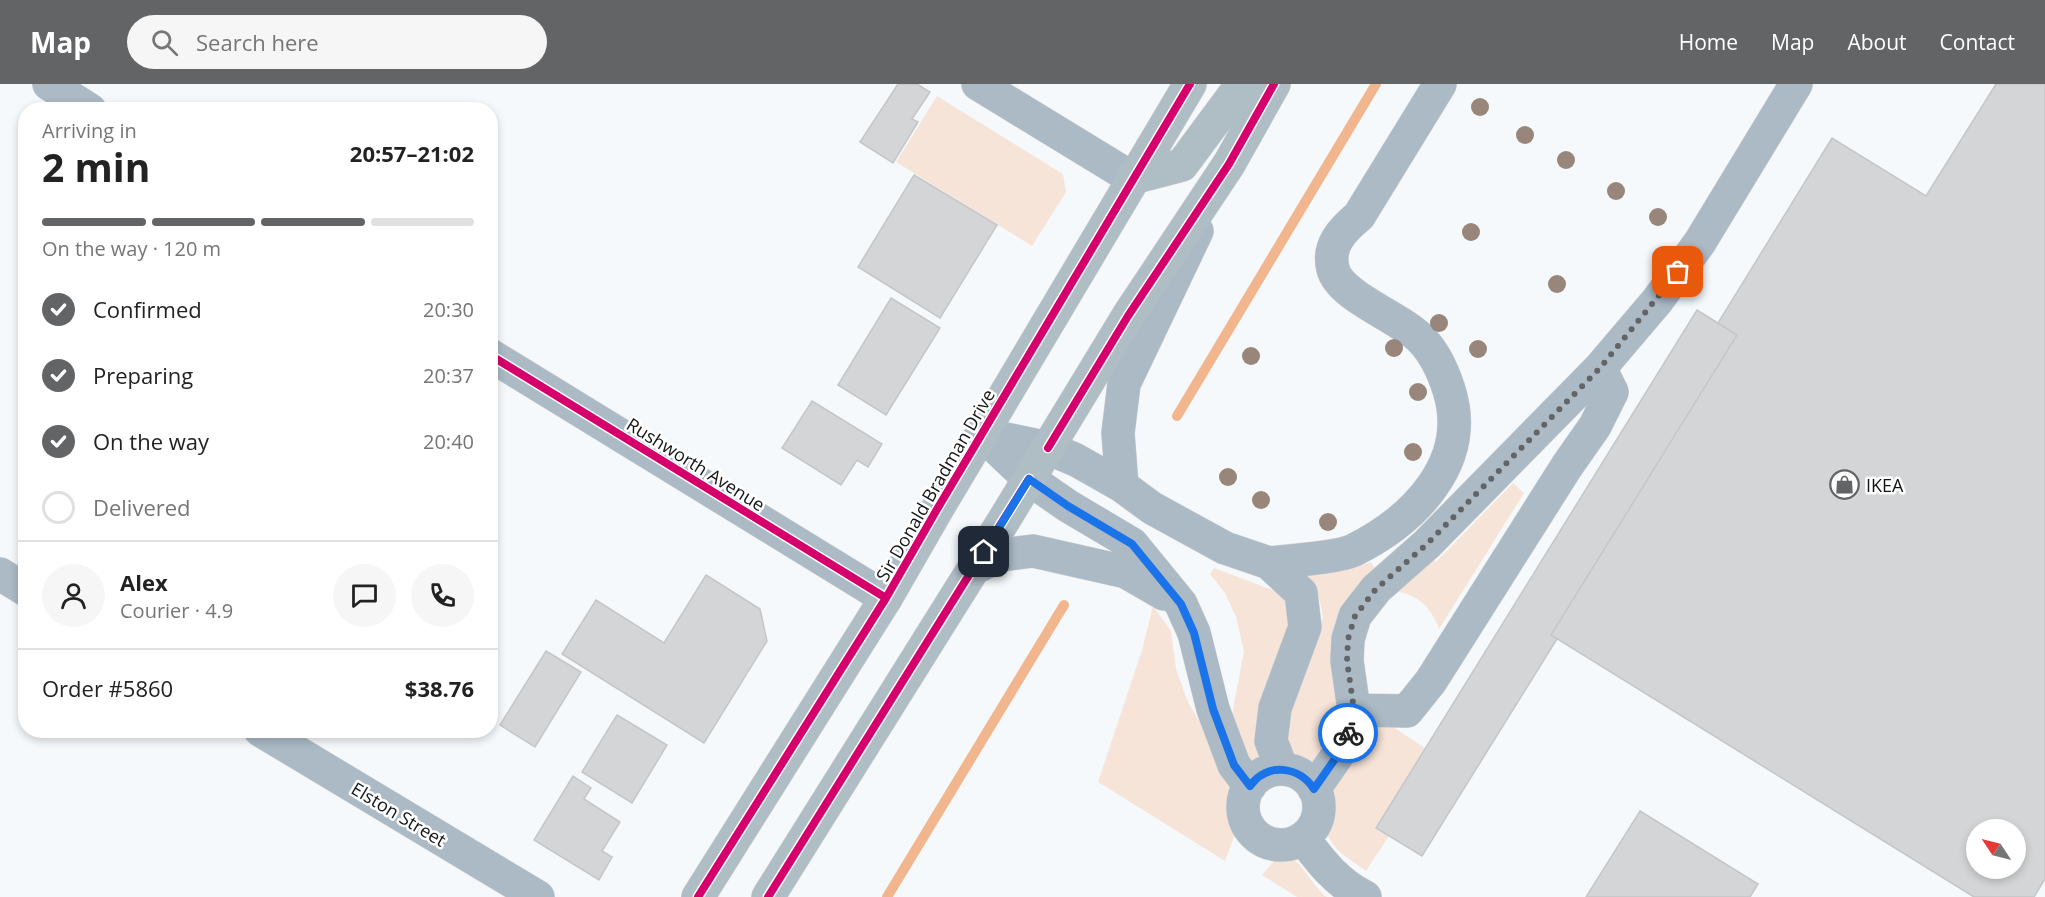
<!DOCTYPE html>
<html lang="en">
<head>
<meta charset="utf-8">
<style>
	body { margin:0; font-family:"Open Sans",sans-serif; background:#f6f6f6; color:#222; height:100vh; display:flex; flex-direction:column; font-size:22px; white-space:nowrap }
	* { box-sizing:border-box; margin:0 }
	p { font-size:20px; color:#767676 }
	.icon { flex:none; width:33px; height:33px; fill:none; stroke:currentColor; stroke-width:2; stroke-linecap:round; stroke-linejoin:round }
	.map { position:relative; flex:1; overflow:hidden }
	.details { position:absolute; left:18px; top:18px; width:480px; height:636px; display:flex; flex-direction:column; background:#fff; border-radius:24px; box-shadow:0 3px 9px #0003 }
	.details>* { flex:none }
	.needle { width:39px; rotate:305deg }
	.controls { position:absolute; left:1966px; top:735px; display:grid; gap:12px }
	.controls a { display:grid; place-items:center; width:60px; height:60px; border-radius:50%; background:#fff; box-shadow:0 3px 9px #0003; font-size:30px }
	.pin { position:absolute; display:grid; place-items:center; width:51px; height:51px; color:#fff; margin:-26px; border-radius:12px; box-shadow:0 3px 9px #0006 }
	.courier { position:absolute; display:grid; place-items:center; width:60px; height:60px; margin:-30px; border:4px solid #1a73e8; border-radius:50%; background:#fff; color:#222; box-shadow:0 2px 8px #0007 }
	.overview em { font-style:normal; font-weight:700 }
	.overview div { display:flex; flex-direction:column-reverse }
	.overview { display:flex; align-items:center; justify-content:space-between; height:102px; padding:0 24px }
	h1 { font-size:39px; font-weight:700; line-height:45px }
	.bar { display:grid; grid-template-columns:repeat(4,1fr); gap:9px 6px; align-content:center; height:72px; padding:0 24px }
	.bar i { height:8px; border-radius:4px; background:#e0e0e0 }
	.bar .selected { background:#626466 }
	.bar p { grid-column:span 4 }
	.line { display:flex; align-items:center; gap:15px; padding:0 24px; border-top:2px solid #e0e0e0 }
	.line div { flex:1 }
	.round { display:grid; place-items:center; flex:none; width:63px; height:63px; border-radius:32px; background:#f6f6f6 }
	ol { padding:0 24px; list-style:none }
	li { display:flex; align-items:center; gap:18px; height:66px }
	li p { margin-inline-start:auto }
	li .icon { padding:6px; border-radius:50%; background:#626466; color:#fff; stroke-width:4 }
	li:last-child { color:#767676 }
	li i { width:33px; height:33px; border:3px solid #e0e0e0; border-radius:50% }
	header { display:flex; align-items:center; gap:36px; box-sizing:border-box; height:84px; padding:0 30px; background:#626466; color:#fff }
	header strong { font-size:28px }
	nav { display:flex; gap:33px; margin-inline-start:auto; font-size:21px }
	.search { width:420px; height:54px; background:#f6f6f6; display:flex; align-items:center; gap:15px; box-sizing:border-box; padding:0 21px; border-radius:33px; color:#767676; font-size:22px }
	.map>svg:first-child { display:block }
	.green { fill:#f7e4d8 }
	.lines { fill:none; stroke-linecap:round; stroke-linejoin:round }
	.stream { stroke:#f1b68d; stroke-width:10 }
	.building { fill:#d3d5d7; stroke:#c4c6c7; stroke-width:1.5; fill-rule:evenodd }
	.minor-casing { stroke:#d3d4d5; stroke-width:34 }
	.major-casing { stroke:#d3d4d5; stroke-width:34 }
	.minor { stroke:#abbac5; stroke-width:33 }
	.major { stroke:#afbdc5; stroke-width:33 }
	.cycleway-casing { stroke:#fff; stroke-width:11 }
	.cycleway { stroke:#d6006c; stroke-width:8 }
	.tree { fill:#978679 }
	.done { stroke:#626466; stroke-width:6; stroke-dasharray:0 10.8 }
	.route { stroke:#1a73e8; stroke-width:8 }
	.labels { text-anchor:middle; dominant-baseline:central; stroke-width:5; stroke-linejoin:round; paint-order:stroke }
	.street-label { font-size:18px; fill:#131415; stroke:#fff }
	.poi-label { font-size:18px; fill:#131415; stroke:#fff; text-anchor:start }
</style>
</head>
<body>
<header>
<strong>Map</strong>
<div class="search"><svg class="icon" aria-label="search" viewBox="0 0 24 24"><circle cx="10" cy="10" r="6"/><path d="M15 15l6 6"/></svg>Search here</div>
<nav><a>Home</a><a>Map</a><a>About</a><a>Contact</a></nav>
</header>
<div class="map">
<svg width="2045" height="813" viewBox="0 0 2045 813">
	<rect width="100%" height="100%" fill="#f6f9fb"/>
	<path class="green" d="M937,12L1063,90L1066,108L1032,162L896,78Z
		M1513,399L1524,409L1439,545C1430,520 1416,510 1390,506L1430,472L1436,478Z
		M1371,478L1377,488L1338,642L1310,688L1286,661L1284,647L1323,534C1321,514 1315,504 1301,489L1354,484Z
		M1214,484L1275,507L1287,520L1289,539L1265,682L1254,689L1233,646V625L1244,567L1236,533L1225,509L1210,490Z
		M1153,522L1171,547L1176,585L1188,618L1234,698L1239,719L1237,745L1225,777L1098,698L1142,566Z
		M1384,637L1425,664L1376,743L1389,752L1366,787C1357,780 1344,773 1336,764C1304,728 1341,677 1358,642Z
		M1285,771C1302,775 1312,803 1327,813H1297L1262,791L1276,775Z"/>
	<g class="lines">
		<path class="stream" d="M1177,332L1376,0
			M887,813L1064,521"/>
	</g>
	<path class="building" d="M898,0H917L930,8L912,35L918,38L893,79L860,58Z
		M1996,0H2045V795L2034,813H1974L1551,551L1737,251L1718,239L1832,54L1926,112ZM1977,746H2016V784H1977Z
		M914,91L997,141L940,234L858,183Z
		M891,214L940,244L886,331L838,301Z
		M1697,226L1737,251L1551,551L1557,555L1422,772L1376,744Z
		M812,317L882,360L868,383L857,376L841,401L782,364Z
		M706,491L760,525L767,557L704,659L562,570L596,516L664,559Z
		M546,567L581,588L535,663L500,641Z
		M617,631L667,661L632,719L582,688Z
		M573,692L591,704L584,715L620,738L602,767L612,773L599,796L534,756Z
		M1640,727L1758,800L1750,813H1586Z"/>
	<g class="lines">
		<defs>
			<path id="minor" d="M49,0L90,26
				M978,0L1132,94
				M490,271L886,514
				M982,350L1048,364L1076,376L1122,402L1152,424L1225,464L1269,479L1301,509L1305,543L1275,624L1271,657L1282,685
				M982,350L1029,395L1068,422L1132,460L1181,520L1194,549L1213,625L1234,681L1250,702
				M1122,402L1118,349L1124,300L1197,147
				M1269,479C1288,477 1341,473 1354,466C1414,436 1472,378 1449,306C1443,287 1435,269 1421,255C1400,233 1340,213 1333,185C1327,162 1342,146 1359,132L1440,0
				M974,484L1002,471L1033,467L1126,488L1164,510
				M0,490L26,506
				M1354,626L1407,627L1431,597L1567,382L1595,342L1612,308L1600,284
				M260,646L538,813
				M1243 723a38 38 0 1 1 76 0a38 38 0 1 1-76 0Z
				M1314,705L1344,662L1354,626L1347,577L1348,555L1355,532L1376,505L1427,460L1600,284L1657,217L1700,158L1796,0
				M1303,754C1321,778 1337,799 1365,813"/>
			<path id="major" d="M1132,94L1182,81L1242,0
				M698,813L886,514L936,427L1190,0
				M768,813L1004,436L1128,232L1229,80L1274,0"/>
		</defs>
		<use href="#minor" class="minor-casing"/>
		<use href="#major" class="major-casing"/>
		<use href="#minor" class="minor"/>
		<use href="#major" class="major"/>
		<defs>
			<path id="cycleway" d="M490,271L886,514
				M1048,364L1128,232L1229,80L1274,0
				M698,813L886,514L936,427L1190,0
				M768,813L1029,395"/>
		</defs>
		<use href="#cycleway" class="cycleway-casing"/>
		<use href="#cycleway" class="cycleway"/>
	</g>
	<g class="tree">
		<circle cx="1480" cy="23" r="9"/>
		<circle cx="1525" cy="51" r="9"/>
		<circle cx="1566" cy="76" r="9"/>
		<circle cx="1616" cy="107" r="9"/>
		<circle cx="1658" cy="133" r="9"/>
		<circle cx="1471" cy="148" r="9"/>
		<circle cx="1557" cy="200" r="9"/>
		<circle cx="1439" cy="239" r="9"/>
		<circle cx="1394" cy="264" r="9"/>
		<circle cx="1478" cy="265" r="9"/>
		<circle cx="1251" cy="272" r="9"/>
		<circle cx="1418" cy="308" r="9"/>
		<circle cx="1413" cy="368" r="9"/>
		<circle cx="1228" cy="393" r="9"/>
		<circle cx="1261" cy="416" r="9"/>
		<circle cx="1328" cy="438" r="9"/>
	</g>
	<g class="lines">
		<path class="done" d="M1348,649L1354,626L1347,577L1348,555L1355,532L1376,505L1427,460L1600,284L1678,188"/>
		<path class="route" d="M984,468L1029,395L1068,422L1132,460L1181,520L1194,549L1213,625L1234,681L1250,702C1267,678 1299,682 1314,705L1344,662L1348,649"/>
	</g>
	<defs>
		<symbol id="shop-ring" viewBox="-11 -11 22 22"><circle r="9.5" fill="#fff" stroke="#626466" stroke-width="1.5"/><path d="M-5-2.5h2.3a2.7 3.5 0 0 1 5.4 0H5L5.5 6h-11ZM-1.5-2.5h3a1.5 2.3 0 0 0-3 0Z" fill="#626466"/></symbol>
	</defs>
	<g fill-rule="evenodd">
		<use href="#shop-ring" x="1828" y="384" width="33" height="33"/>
	</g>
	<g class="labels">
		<g class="street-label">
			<text transform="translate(696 380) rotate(32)">Rushworth Avenue</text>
			<text transform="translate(935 401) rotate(-60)">Sir Donald Bradman Drive</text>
			<text transform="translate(399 730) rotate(31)">Elston Street</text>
		</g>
		<g class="poi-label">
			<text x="1866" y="401">IKEA</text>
		</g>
	</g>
</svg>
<div class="controls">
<a><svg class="needle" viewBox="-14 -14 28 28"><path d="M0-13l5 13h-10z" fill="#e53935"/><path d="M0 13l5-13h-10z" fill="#767676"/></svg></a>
</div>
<div class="pin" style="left:1678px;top:188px;background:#ea580c"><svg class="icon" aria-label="bag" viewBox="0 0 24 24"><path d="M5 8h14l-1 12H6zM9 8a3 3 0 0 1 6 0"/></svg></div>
<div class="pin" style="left:984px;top:468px;background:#1f2937"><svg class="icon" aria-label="home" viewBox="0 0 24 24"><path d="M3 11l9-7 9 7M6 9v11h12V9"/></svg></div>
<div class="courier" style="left:1348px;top:649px"><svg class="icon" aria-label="bike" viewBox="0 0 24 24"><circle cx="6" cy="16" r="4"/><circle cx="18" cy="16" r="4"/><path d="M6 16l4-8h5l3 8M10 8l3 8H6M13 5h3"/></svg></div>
<section class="details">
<div class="overview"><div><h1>2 min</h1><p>Arriving in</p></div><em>20:57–21:02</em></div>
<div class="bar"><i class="selected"></i><i class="selected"></i><i class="selected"></i><i></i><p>On the way · 120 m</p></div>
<ol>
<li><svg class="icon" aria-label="check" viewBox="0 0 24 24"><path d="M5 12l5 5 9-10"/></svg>Confirmed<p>20:30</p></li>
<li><svg class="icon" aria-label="check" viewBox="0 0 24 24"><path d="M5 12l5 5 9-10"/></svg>Preparing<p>20:37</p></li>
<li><svg class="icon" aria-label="check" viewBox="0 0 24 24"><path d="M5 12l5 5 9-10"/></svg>On the way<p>20:40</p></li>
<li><i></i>Delivered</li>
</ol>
<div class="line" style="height:108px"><a class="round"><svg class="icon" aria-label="person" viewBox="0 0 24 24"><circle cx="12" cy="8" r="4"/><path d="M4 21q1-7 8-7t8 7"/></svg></a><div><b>Alex</b><p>Courier · 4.9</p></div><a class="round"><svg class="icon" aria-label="chat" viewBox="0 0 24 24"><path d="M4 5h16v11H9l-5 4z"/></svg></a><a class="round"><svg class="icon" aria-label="phone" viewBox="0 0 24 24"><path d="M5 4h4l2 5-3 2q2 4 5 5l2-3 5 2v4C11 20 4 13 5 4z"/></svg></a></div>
<div class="line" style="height:78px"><div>Order #5860</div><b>$38.76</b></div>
</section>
</div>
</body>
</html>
